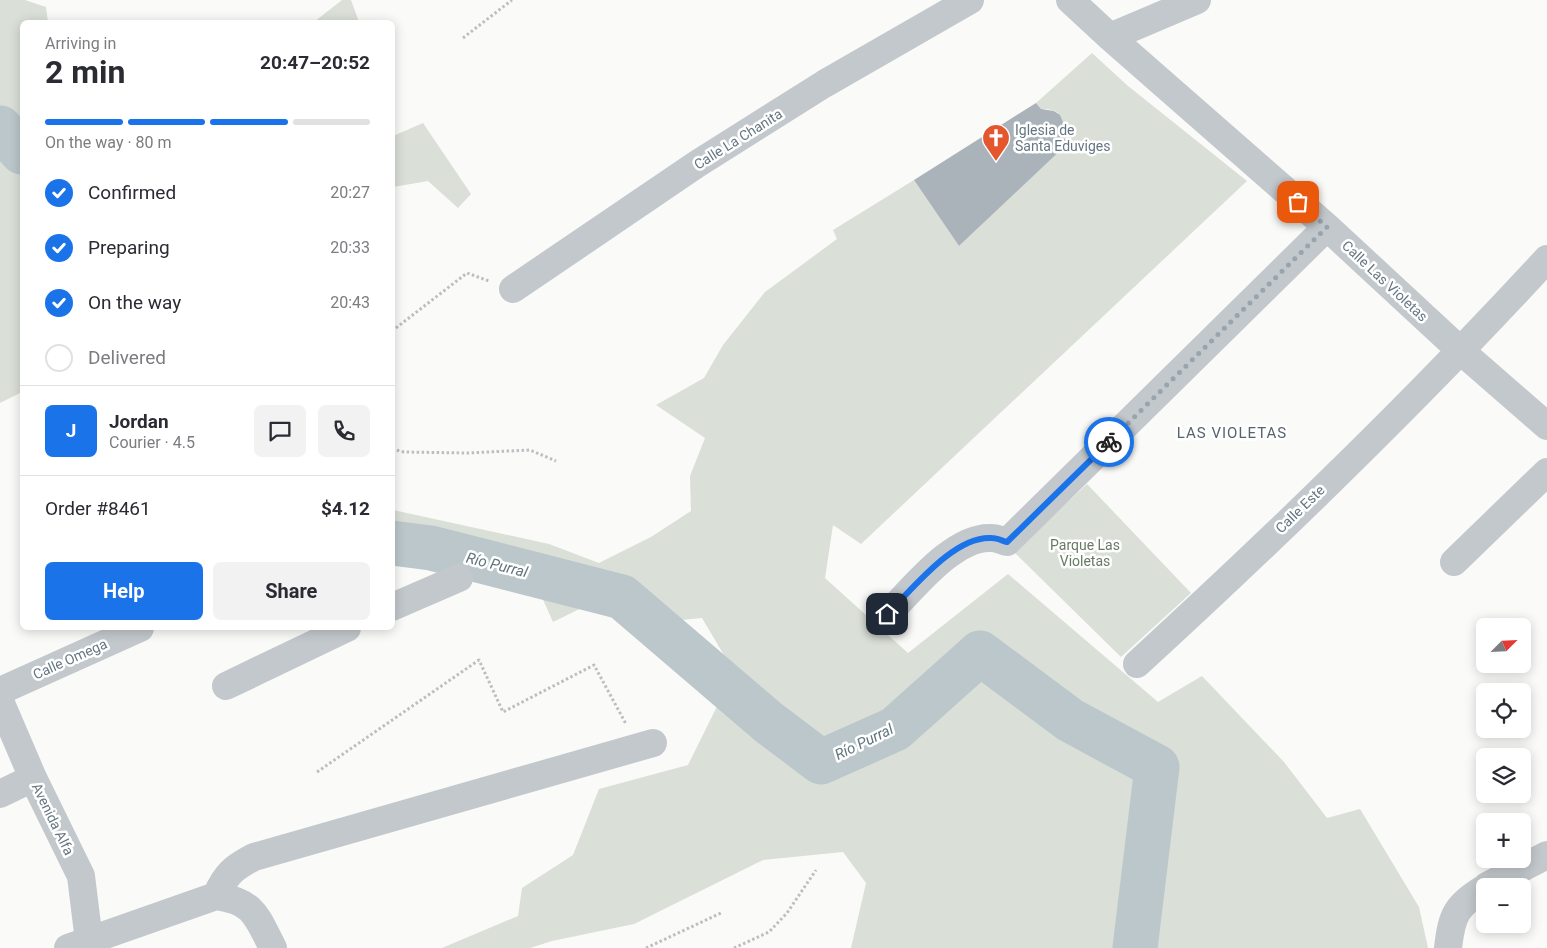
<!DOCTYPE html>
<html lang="en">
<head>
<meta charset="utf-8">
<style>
	body { margin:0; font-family:Roboto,sans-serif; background:#f2f2f3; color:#2b2b33; height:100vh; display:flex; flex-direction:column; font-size:19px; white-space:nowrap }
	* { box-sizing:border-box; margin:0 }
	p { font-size:16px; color:#7c7c81 }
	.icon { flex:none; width:28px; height:28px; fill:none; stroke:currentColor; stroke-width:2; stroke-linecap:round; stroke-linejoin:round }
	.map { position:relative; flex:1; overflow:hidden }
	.panel { position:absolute; left:20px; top:20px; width:375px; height:610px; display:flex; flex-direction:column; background:#fff; border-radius:8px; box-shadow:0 2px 12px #0003 }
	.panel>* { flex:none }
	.needle { width:32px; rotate:66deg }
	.controls { position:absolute; left:1476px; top:618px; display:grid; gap:10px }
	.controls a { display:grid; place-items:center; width:55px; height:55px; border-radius:8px; background:#fff; box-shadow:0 2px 12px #0003; font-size:25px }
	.pin { position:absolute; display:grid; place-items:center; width:42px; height:42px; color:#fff; margin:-21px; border-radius:10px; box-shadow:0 2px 8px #0006 }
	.courier { position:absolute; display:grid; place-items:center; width:50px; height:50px; margin:-25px; border:4px solid #1a73e8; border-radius:50%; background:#fff; color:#222; box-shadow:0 1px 6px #0007 }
	.overview em { font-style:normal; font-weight:700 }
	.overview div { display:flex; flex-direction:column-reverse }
	.overview { display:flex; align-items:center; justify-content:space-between; height:85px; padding:0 25px }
	h1 { font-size:32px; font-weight:700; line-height:38px }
	.bar { display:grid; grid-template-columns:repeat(4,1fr); gap:8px 5px; align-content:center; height:60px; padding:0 25px }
	.bar i { height:6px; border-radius:4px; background:#e1e1e2 }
	.bar .current { background:#1a73e8 }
	.bar p { grid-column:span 4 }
	.line { display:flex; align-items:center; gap:12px; padding:0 25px; border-top:1px solid #e1e1e2 }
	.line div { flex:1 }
	.round { display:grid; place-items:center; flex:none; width:52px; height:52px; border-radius:8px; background:#f2f2f3 }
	ol { padding:0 25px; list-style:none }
	li { display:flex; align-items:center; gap:15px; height:55px }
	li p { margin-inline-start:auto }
	li .icon { padding:5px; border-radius:50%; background:#1a73e8; color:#fff; stroke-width:4 }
	li:last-child { color:#7c7c81 }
	li i { width:28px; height:28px; border:2px solid #e1e1e2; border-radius:50% }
	.button { display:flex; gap:10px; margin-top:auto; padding:10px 25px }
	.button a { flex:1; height:58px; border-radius:8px; background:#1a73e8; color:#fff; font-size:20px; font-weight:700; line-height:58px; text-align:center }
	.button a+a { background:#f2f2f3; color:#2b2b33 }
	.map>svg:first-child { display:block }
	.green { fill:#dadfd7 }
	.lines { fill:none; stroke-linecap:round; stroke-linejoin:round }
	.river { stroke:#bbc7cb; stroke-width:45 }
	.building { fill:#aab3b9 }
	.path { stroke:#bbbfc2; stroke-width:3; stroke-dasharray:2.5 2.5; stroke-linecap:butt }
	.minor { stroke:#c3c8cc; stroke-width:28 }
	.done { stroke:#99a4ac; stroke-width:5; stroke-dasharray:0 9 }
	.route { stroke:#1a73e8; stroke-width:6 }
	.labels { text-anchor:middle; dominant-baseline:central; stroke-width:5; stroke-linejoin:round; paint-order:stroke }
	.poi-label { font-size:14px; fill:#657683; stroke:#fff; text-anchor:start }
	.street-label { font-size:14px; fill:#657683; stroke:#fff }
	.park-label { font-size:14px; fill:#687a64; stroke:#fff }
	.neighbourhood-label { font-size:15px; letter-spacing:1px; fill:#57646e; stroke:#fff }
	.water-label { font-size:15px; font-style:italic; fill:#60757c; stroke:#fff }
</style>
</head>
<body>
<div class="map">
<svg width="1547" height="948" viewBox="0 0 1547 948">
	<rect width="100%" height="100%" fill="#fafaf8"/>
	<path class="green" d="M0,0H25L46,7L48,22H22V392L0,403Z
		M342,0H351L359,22H314Z
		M1092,53L1128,86L1247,181L861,544L833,525L825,578L908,653L1008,574L1158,702L1202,676L1284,762L1327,818L1360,809L1419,907L1428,948H851L866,883L843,852L763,860L634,924L552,941L530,948H442L518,916L522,888L573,855L599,789L688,765L734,672L702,618L671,621L606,596L553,622L525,559L430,558L393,554V510L549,544L599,563L651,537L691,511L690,476L705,438L656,405L704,378L723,345L765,292L837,239L833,230L914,180L959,246L1067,143C1056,129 1072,108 1041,109L1036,103Z
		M423,123L471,194L458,208L428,181L393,187V136Z
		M1087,484L1191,593L1121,657L1014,552Z"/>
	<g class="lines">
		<path class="river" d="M0,128L22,152
			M392,543L431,548L622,597L768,722L821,762L895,729L980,653L1070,720L1157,767L1135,948"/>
	</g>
	<path class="building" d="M1036,103L1041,109L1054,111L1060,115L1063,122V137L1068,143L959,246L914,180Z"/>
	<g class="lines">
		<path class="path" d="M463,38L512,0
			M392,331L467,273L489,281
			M392,449L404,452L467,453L530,450L556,461
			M317,772L479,660L503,712L594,665L626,724
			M646,948L721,913
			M734,948L769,932L787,913L816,870"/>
		<path class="minor" d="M1070,0L1110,37L1197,0
			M1110,37L1327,227L1462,352L1547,426
			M513,289L697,164L824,84L970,0
			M1454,562L1547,472
			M392,607L459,578
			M887,615C912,590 954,535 992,538C997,538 1003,541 1007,542L1327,227
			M1137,664C1279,534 1417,400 1547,259
			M226,686L347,628
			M0,691L140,628
			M0,701L33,778L81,876L89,941
			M0,794L33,778
			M1487,886L1547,855
			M216,896C226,874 233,868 254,857L653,743
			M68,948L216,896C255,902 256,916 273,948
			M1448,948C1452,914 1456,906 1485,888"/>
	</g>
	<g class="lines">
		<path class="done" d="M1109,442L1327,227L1298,202"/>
		<path class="route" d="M887,614C912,590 954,535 992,538C997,538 1003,541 1007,542L1109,442"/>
	</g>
	<defs>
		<symbol id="church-pin" viewBox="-11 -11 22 30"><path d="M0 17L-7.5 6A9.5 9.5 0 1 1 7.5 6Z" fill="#e4572e" stroke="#fff"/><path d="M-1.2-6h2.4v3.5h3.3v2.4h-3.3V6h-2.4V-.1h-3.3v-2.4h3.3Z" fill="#fff"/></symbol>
	</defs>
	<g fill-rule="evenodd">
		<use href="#church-pin" x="980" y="122" width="32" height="43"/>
	</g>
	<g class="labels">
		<g class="poi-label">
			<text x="1015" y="130">Iglesia de<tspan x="1015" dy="16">Santa Eduviges</tspan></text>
		</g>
		<g class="street-label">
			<text transform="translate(738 139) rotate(-32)">Calle La Chanita</text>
			<text transform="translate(1385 281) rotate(43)">Calle Las Violetas</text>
			<text transform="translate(1300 509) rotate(-44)">Calle Este</text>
			<text transform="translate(70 659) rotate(-24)">Calle Omega</text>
			<text transform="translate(53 819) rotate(64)">Avenida Alfa</text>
		</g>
		<g class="park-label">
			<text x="1085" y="545">Parque Las<tspan x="1085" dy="16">Violetas</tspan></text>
		</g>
		<g class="neighbourhood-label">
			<text x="1232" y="433">LAS VIOLETAS</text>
		</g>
		<g class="water-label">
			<text transform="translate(497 565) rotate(14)">Río Purral</text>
			<text transform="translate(864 742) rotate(-26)">Río Purral</text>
		</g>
	</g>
</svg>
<div class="controls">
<a><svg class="needle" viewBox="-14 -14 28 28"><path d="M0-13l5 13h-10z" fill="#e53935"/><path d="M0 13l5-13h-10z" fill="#7c7c81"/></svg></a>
<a><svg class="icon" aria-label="locate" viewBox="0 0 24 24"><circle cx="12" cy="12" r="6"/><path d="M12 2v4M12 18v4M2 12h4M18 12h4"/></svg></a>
<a><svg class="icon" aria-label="layers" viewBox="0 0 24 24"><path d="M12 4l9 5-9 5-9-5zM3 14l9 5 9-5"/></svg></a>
<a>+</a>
<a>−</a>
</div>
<div class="pin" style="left:1298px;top:202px;background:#ea580c"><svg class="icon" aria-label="bag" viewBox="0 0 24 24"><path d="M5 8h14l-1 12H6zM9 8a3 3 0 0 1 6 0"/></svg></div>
<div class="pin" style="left:887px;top:614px;background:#1f2937"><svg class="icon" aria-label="home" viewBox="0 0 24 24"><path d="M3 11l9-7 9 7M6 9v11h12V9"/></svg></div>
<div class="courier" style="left:1109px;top:442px"><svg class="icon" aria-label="bike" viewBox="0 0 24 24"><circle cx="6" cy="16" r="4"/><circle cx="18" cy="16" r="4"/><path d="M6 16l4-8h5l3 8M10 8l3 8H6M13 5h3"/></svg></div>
<section class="panel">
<div class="overview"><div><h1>2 min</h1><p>Arriving in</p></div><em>20:47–20:52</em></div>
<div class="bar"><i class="current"></i><i class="current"></i><i class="current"></i><i></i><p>On the way · 80 m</p></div>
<ol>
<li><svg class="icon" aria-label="check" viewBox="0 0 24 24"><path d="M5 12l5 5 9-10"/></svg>Confirmed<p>20:27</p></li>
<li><svg class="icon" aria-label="check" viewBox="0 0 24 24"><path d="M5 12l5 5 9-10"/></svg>Preparing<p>20:33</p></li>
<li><svg class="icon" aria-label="check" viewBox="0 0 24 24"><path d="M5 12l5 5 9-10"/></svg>On the way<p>20:43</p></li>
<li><i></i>Delivered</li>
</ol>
<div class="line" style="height:90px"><b class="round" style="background:#1a73e8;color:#fff">J</b><div><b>Jordan</b><p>Courier · 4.5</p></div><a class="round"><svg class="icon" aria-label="chat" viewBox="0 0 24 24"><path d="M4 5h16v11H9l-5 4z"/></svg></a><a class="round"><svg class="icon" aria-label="phone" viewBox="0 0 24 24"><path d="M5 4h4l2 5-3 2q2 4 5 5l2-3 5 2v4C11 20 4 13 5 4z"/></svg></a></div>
<div class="line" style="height:65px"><div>Order #8461</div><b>$4.12</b></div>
<div class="button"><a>Help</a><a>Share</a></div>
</section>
</div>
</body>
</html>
